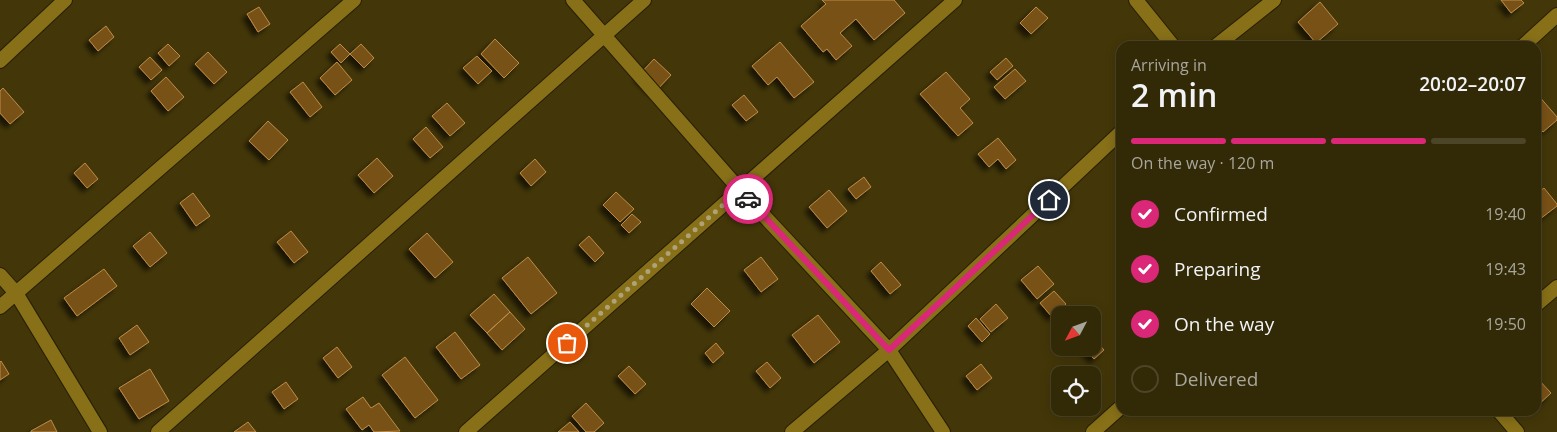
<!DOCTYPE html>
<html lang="en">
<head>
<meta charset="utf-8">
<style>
	body { margin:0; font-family:"Open Sans",sans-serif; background:#3a3111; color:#f1f3f6; height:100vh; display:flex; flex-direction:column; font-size:19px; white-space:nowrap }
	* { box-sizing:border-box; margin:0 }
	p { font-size:16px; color:#a8a69b }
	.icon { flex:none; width:28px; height:28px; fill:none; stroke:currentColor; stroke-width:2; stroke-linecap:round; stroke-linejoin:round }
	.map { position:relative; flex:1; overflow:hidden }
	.side { position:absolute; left:1116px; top:41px; width:425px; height:375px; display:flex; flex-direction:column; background:#322907; border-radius:15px; box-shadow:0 2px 12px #0003,0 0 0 1px #4d4528 }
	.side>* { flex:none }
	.needle { width:32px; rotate:229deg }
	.fabs { position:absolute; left:1051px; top:306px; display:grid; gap:10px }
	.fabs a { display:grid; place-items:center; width:50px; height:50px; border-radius:10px; background:#322907; box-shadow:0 2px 12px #0003,0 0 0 1px #4d4528; font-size:25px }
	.pin { position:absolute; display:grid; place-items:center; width:42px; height:42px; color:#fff; margin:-21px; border:2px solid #fff; border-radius:50%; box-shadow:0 1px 5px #0007 }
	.courier { position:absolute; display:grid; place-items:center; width:50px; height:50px; margin:-25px; border:4px solid #db2777; border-radius:50%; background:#fff; color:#222; box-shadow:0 1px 6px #0007 }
	.overview em { font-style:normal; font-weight:600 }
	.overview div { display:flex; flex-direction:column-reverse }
	.overview { display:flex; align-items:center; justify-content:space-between; height:85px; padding:0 15px }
	h1 { font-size:32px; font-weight:600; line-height:38px }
	.bar { display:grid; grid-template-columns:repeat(4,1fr); gap:8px 5px; align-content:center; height:60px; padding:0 15px }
	.bar i { height:6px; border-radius:4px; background:#4d4528 }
	.bar .on { background:#db2777 }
	.bar p { grid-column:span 4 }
	ol { padding:0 15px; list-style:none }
	li { display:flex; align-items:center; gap:15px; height:55px }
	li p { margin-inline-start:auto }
	li .icon { padding:5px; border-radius:50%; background:#db2777; color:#fff; stroke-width:4 }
	li:last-child { color:#a8a69b }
	li i { width:28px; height:28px; border:2px solid #4d4528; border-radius:50% }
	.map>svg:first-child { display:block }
	.building { fill:#785115; stroke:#be8c48; filter:url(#shadow) }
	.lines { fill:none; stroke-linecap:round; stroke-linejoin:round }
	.minor-casing { stroke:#261f05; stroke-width:16 }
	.minor { stroke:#877018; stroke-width:14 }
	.done { stroke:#aea278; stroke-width:5; stroke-dasharray:0 9 }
	.route { stroke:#db2777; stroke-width:6 }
</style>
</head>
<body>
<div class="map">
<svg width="1557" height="432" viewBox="0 0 1557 432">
	<defs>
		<filter id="shadow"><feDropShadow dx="-4.5" dy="4.5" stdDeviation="2.5" flood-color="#0009"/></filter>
	</defs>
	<rect width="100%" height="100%" fill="#433709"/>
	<path class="building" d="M822,0H894L905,13L874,40L856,19L840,33L852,46L836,60L827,49L823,52L801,26L826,4Z
		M1501,0H1521L1524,3L1511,13Z
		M1320,2L1338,24L1316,43L1298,22Z
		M259,7L270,24L258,32L247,14Z
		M1036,7L1048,18L1031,34L1020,23Z
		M106,26L114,37L98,51L89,40Z
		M495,39L519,63L504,78L481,54Z
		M780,42L814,82L794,98L777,77L768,85L752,66Z
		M168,44L180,56L169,66L158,53Z
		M340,44L350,54L341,63L331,52Z
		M361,44L374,58L364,68L350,54Z
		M208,52L227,72L214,84L195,64Z
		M477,56L492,71L478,84L463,68Z
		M150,57L162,70L151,80L139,67Z
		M1006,58L1013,66L997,80L990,72Z
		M654,59L671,75L655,92L638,76Z
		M337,62L352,80L335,95L320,78Z
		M1015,69L1026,81L1005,99L994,87Z
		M946,72L970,99L960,108L973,123L958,136L920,94Z
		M166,77L184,97L168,111L151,91Z
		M303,82L322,107L310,117L290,92Z
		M3,88L24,112L10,124L0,113V91Z
		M744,95L758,112L746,121L732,105Z
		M1538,95L1557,117V120L1543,132L1536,124V97Z
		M447,103L465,123L450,136L432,116Z
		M268,121L288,140L269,160L249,141Z
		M426,127L443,147L430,158L413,139Z
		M998,138L1016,160L1006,169L998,159L989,167L978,154Z
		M377,158L393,176L374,193L358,175Z
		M535,159L546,172L531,186L520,173Z
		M85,163L98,179L87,188L74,173Z
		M864,177L871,187L856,199L848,189Z
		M1544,188L1557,204V206L1540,219L1536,215V194Z
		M829,190L847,211L827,228L809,207Z
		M616,192L634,209L620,222L603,205Z
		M193,193L210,216L196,226L180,203Z
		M632,214L641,222L629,233L621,225Z
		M291,231L308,252L294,263L277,242Z
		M150,232L167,253L150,267L133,246Z
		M427,233L453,262L435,278L409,249Z
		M589,236L604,253L595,262L579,245Z
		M528,257L557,293L531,314L502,278Z
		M761,257L778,279L761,292L744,270Z
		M881,262L901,285L890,294L871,271Z
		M1038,266L1054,284L1037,299L1021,280Z
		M104,269L117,286L77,316L64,298Z
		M707,288L730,311L714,327L691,304Z
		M1054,291L1066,304L1052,317L1040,303Z
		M494,294L510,312L487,333L470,315Z
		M996,304L1008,318L991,332L980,319Z
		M510,312L525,329L502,350L487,333Z
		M818,315L840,342L814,363L792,335Z
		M976,318L990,334L982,342L968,326Z
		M137,325L149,342L130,355L119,338Z
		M455,332L480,365L461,379L436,347Z
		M1092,337L1104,350L1094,359L1084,348H1092Z
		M716,343L724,353L713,363L705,353Z
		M337,347L352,367L338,378L323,358Z
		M405,357L438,400L415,418L382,375Z
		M1,361L9,374L0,380V362Z
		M767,362L781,378L770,388L756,371Z
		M981,364L992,378L977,390L966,376Z
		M629,366L646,384L635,394L618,376Z
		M150,369L169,401L139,419L119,388Z
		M1536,377L1551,393L1536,407Z
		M286,382L298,399L284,409L272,392Z
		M363,397L371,408L379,403L400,431L374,432L369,425L362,430L346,409Z
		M586,403L604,423L594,432H586L572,416Z
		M51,420L57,432H31V431Z
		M248,422L256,432H234Z
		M570,422L579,432H558Z"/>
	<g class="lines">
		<defs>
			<path id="minor" d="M573,0L740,190L889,350L943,432
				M1136,0L1173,46
				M1216,46L1274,0
				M1523,46L1557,15
				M0,61L65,0
				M0,275L16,293L100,432
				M1536,305L1557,287
				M0,307L354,0
				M1499,411L1517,432
				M158,432L644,0
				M466,432L955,0
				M792,432L889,350L1121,132
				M1093,432L1121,407"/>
		</defs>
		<use href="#minor" class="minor-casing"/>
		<use href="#minor" class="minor"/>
	</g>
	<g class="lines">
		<path class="done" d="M567,343L740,190L748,199"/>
		<path class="route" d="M748,199L889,350L1049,200"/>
	</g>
</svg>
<div class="fabs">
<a><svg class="needle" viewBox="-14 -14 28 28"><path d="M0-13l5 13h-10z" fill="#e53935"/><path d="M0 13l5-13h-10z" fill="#a8a69b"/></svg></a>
<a><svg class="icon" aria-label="locate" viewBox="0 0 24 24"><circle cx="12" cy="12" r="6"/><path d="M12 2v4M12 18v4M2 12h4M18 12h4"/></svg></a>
</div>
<div class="pin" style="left:567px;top:343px;background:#ea580c"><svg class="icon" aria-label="bag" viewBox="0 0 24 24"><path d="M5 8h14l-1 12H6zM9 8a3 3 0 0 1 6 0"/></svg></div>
<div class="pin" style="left:1049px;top:200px;background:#1f2937"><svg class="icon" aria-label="home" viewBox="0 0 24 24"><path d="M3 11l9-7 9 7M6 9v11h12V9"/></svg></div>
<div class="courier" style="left:748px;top:199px"><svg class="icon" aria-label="car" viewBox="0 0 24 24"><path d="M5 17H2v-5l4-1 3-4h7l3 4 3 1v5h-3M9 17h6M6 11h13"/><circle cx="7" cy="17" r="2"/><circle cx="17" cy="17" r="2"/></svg></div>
<section class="side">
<div class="overview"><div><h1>2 min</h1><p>Arriving in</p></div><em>20:02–20:07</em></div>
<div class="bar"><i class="on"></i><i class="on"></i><i class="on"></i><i></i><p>On the way · 120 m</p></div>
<ol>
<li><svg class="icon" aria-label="check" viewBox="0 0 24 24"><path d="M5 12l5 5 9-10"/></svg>Confirmed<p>19:40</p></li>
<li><svg class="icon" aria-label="check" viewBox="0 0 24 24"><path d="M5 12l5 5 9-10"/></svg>Preparing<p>19:43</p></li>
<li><svg class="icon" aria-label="check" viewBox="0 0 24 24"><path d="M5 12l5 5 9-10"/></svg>On the way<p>19:50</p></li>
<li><i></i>Delivered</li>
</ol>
</section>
</div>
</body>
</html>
